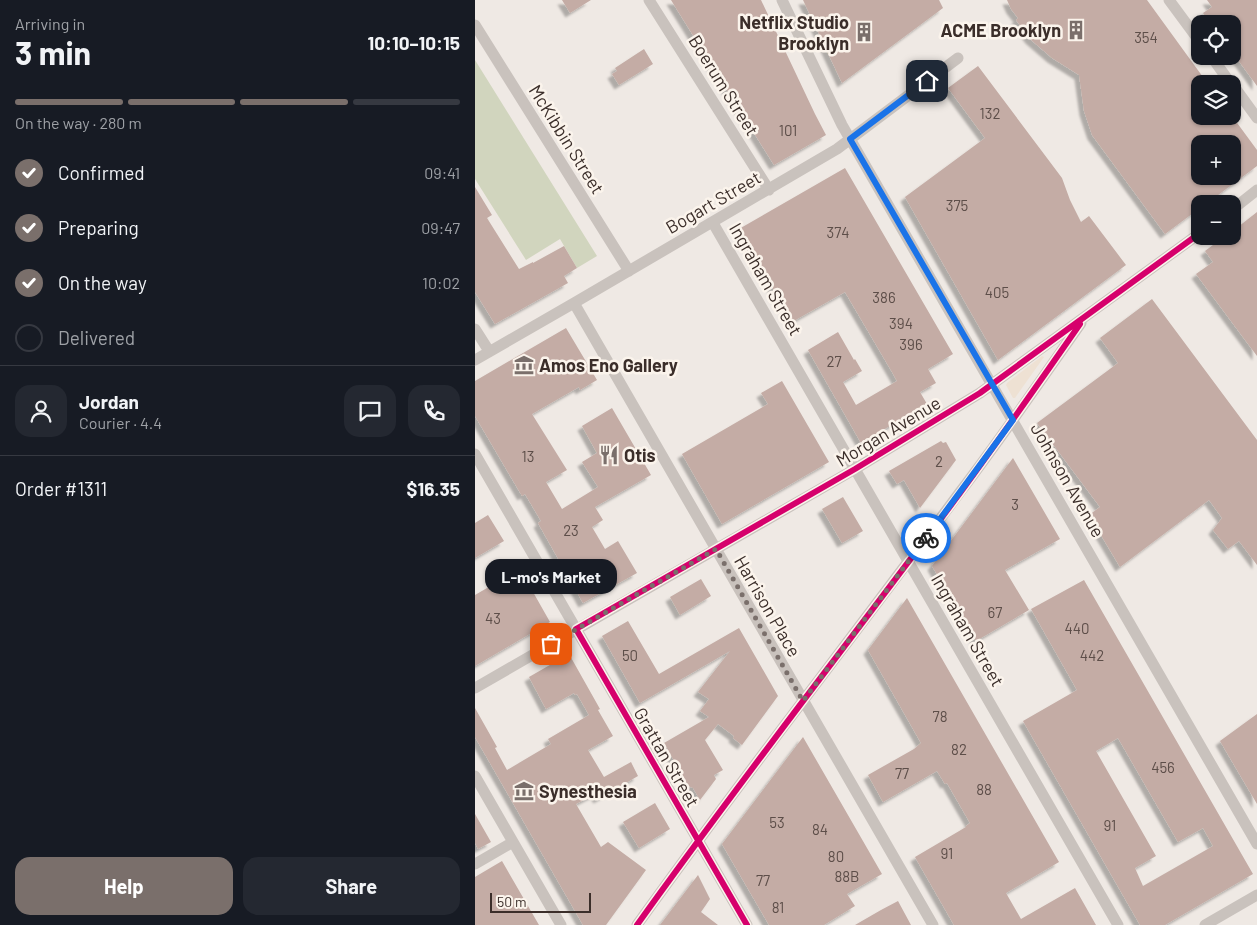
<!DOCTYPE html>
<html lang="en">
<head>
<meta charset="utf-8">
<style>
	body { margin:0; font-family:Barlow,sans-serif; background:#242831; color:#f1f3f6; height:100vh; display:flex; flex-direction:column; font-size:19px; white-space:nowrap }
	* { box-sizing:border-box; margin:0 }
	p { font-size:16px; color:#9ea1a6 }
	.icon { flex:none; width:28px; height:28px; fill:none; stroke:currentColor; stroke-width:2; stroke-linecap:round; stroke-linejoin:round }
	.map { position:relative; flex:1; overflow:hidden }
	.side { display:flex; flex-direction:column; background:#171b24; width:475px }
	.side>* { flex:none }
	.fabs { position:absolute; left:716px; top:15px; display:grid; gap:10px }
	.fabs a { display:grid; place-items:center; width:50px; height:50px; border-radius:10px; background:#171b24; box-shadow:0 1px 4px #0004; font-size:25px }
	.scale { position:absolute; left:15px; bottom:12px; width:101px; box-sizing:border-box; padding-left:5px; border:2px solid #3b2e2a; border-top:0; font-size:14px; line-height:18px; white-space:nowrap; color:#3b2e2a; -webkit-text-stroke:4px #fbf4ec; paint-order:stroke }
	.pin { position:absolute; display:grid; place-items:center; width:42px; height:42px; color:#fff; margin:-21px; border-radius:10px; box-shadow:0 2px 8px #0006 }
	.courier { position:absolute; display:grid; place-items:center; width:50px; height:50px; margin:-25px; border:4px solid #1a73e8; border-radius:50%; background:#fff; color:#222; box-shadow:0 1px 6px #0007 }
	.bubble { position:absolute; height:35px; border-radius:15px; background:#171b24; box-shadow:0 1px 4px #0004; font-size:16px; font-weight:700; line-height:35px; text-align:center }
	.headline em { font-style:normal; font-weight:700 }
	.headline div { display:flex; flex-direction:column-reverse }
	.headline { display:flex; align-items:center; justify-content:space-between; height:85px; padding:0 15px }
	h1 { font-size:32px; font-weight:700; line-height:38px }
	.bar { display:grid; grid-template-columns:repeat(4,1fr); gap:8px 5px; align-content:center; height:60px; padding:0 15px }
	.bar i { height:6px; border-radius:4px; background:#363941 }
	.bar .selected { background:#7a6f6b }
	.bar p { grid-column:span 4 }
	.line { display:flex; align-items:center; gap:12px; padding:0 15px; border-top:1px solid #363941 }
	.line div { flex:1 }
	.round { display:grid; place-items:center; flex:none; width:52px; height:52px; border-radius:15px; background:#242831 }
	ol { padding:0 15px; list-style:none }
	li { display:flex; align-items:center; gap:15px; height:55px }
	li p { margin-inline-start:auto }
	li .icon { padding:5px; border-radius:50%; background:#7a6f6b; color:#fff; stroke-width:4 }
	li:last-child { color:#9ea1a6 }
	li i { width:28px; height:28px; border:2px solid #363941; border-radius:50% }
	.action { display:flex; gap:10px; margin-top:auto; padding:10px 15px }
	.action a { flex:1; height:58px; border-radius:15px; background:#7a6f6b; color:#fff; font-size:20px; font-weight:700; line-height:58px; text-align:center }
	.action a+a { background:#242831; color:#f1f3f6 }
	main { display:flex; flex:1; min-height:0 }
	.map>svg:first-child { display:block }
	.green { fill:#d1d5be }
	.plaza { fill:#eee1d3 }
	.building { fill:#c4aca5; fill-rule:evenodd; filter:url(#shadow) }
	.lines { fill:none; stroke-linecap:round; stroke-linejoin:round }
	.street { stroke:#c9c2bd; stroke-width:11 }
	.cycleway-casing { stroke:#fbf4ec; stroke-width:9 }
	.cycleway { stroke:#d6006c; stroke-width:6 }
	.done { stroke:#7a6f6b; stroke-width:5; stroke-dasharray:0 9 }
	.route { stroke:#1a73e8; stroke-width:6 }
	.labels { text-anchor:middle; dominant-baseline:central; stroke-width:5; stroke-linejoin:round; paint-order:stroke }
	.number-label { font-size:15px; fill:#5d4e49 }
	.poi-label { font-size:18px; font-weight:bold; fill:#3b2e2a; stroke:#fbf4ec; text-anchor:start }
	.street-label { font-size:18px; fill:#3b2e2a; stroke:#fbf4ec }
</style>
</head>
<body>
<main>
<section class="side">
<div class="headline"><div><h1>3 min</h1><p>Arriving in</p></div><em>10:10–10:15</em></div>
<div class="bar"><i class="selected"></i><i class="selected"></i><i class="selected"></i><i></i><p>On the way · 280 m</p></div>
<ol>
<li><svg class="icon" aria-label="check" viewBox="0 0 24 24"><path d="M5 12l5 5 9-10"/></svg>Confirmed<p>09:41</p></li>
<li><svg class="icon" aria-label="check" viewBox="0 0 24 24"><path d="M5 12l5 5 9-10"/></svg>Preparing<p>09:47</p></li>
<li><svg class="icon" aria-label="check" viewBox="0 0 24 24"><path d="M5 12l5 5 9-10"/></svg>On the way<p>10:02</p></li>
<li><i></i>Delivered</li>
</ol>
<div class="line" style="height:90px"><a class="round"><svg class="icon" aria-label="person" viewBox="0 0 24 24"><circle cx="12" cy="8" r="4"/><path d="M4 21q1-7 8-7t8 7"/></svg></a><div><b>Jordan</b><p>Courier · 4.4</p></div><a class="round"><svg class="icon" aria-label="chat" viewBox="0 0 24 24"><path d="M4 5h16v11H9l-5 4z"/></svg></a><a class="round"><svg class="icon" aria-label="phone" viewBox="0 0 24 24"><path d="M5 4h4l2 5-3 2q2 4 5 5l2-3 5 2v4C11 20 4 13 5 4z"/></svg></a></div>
<div class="line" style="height:65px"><div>Order #1311</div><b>$16.35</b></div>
<div class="action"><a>Help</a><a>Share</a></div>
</section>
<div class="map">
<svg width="782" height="925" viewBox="0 0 782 925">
	<defs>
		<filter id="shadow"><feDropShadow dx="-4.5" dy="4.5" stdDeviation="1" flood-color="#0004"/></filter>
	</defs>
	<rect width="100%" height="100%" fill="#efe9e4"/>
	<path class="green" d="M0,60L122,256L102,268L85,239L51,260L0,179Z"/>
	<path class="plaza" d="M567,356L569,357L542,395L540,398H538L531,385L532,383Z"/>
	<path class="building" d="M87,0H116L95,13Z
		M196,0H286L340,114L351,135L299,165Z
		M328,0H464L468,8L367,83Z
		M532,0H672L733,84H725V116H757L782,150V166L731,204H725V208L690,234L617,135L609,111L604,75L577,58L555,39L541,20L543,18L536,9ZM725,144H758V176H725Z
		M732,0H782V86L758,53V24H736L728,13L737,7Z
		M169,49L178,64L144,85L137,74L142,71L140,68Z
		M503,66L587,178L595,200L606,222L614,216L651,265L523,360L430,197L510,138L473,88Z
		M370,168L478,354L453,369L461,383L445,392L452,404L386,443L333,350L363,332L379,360L380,359L387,371L368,382L381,405L422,381L417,372L370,292L317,322L264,229Z
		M0,187L17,215L12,218L44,269L58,262V263L89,246L102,268L89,276L93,283L20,324L0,292Z
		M782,212V356L721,274L738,262L730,251L750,236H758V231Z
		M677,299L782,440V565L764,541L753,549L738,530L747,518L734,500L645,567L614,515L625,507L562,423L643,363L625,338Z
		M91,328L122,380L105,390L104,387L57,414L92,470L71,482L87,509L123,487L107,462L122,453L107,426L137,408L176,475L120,507L128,520L117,527L130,549L143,541L162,573L108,603L63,523L66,521L50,494L47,496L0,416V381Z
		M307,381L354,462L247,524L207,454L293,404L286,393Z
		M466,441L468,443L471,442L481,460L445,508L429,480L422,484L414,471Z
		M538,458L585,539L530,570L554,610L501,641L457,566Z
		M368,497L388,531L367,543L347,509Z
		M13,515L29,541L0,558V523Z
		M45,569L75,622L0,666V595Z
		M226,579L236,596L205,615L195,597Z
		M609,580L778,874L690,925H665L548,721L602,690L556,609ZM643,738L703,842L728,828L738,846L668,886L660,868L681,856L621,751Z
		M432,598L584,862L531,893L546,919L600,888L621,925H479L440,857L491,827V826L495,823L472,783L470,784L462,771L408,802L393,775L439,749L446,743L393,650Z
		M153,621L184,674L264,628L303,696L267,745L258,738L259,736L243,724L230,740L248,770L239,775L241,779L225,800L218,788L213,786L189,743L234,717L225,711L234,699L223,692L255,651L165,703L127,636Z
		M94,654L125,709L123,710L138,736L113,750L129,777L156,762L163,776L123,799L120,794L101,804L126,847L133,842L171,870L131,925H108L0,737V708L22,747L20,748L32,770L76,744L73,739L114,715L102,694L100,695L99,693L71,709L54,677Z
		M782,714V804L745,741Z
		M328,737L407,874L372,894L380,906L349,925H294L247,844Z
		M180,803L195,829L164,848L148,822Z
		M0,814L16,842L3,849L0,843Z
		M27,861L64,925H0V877Z
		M223,875L235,899L226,912L243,925H185Z
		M423,901L436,925H380L406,910Z"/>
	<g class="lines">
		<path class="street" d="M174,0L294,190
			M307,0L367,125L782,844
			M694,0L725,42
			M0,25L154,271
			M736,56L756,84
			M758,85L782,118
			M758,209L782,190
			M238,223L643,925
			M99,303L458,925
			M0,329L14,351
			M0,360L99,303L362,149L483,58
			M0,454L272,925
			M0,688L380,469L505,393L725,233
			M0,776L86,925
			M0,864L38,842
			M162,925C267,778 378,637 485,492C527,437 566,380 606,323
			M730,925L782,895"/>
		<defs>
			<path id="cycleway" d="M162,925C267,778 378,637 485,493C526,437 566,380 605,324
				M272,925L101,629L380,469L505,393L725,233"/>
		</defs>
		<use href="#cycleway" class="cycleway-casing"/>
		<use href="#cycleway" class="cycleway"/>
	</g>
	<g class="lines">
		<path class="done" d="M76,644L241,549L328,701L451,538"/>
		<path class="route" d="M451,538L538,420L375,139L452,81"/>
	</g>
	<defs>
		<symbol id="building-bare" viewBox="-9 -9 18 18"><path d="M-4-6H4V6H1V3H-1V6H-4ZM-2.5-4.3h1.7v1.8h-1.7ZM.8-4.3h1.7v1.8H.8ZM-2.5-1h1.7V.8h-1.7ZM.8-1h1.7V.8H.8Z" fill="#7a6f6b" stroke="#fbf4ec" stroke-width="2.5" paint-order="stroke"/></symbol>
		<symbol id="museum-bare" viewBox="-9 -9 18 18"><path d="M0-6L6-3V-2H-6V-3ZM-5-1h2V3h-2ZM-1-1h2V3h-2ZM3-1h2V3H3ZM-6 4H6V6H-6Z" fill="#7a6f6b" stroke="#fbf4ec" stroke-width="2.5" paint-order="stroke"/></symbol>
		<symbol id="restaurant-bare" viewBox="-9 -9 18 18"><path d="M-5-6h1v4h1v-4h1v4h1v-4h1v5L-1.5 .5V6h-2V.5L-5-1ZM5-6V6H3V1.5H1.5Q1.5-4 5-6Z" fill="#7a6f6b" stroke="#fbf4ec" stroke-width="2.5" paint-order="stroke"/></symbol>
	</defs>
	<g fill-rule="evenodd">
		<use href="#building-bare" x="587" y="16" width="28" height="28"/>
		<use href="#building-bare" x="375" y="18" width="28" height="28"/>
		<use href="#museum-bare" x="35" y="351" width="28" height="28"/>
		<use href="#restaurant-bare" x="120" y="441" width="28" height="28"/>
		<use href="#museum-bare" x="35" y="777" width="28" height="28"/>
	</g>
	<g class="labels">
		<g class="number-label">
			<text x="671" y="37">354</text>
			<text x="515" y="113">132</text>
			<text x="313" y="130">101</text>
			<text x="482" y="205">375</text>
			<text x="363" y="232">374</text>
			<text x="522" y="292">405</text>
			<text x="409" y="297">386</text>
			<text x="426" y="323">394</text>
			<text x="436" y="344">396</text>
			<text x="359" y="361">27</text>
			<text x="53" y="456">13</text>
			<text x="464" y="461">2</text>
			<text x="540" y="504">3</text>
			<text x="96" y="530">23</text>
			<text x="520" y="612">67</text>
			<text x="18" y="618">43</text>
			<text x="602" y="628">440</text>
			<text x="155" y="655">50</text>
			<text x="617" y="655">442</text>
			<text x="465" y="716">78</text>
			<text x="484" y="749">82</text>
			<text x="688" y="767">456</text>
			<text x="427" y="773">77</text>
			<text x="509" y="789">88</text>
			<text x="302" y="822">53</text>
			<text x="635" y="825">91</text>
			<text x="345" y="829">84</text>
			<text x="472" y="853">91</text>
			<text x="361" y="856">80</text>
			<text x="372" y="876">88B</text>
			<text x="288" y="880">77</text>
			<text x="303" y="907">81</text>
		</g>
		<g class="poi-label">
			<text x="374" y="22" text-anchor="end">Netflix Studio<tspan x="374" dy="21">Brooklyn</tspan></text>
			<text x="586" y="30" text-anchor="end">ACME Brooklyn</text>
			<text x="64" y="365">Amos Eno Gallery</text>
			<text x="149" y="455">Otis</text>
			<text x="64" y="791">Synesthesia</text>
		</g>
		<g class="street-label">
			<text transform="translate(249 85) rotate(58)">Boerum Street</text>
			<text transform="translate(92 139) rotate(58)">McKibbin Street</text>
			<text transform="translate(238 202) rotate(-30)">Bogart Street</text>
			<text transform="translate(291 279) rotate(60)">Ingraham Street</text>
			<text transform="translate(413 431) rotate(-31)">Morgan Avenue</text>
			<text transform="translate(593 480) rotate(60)">Johnson Avenue</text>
			<text transform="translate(293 606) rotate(60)">Harrison Place</text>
			<text transform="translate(493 630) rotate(60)">Ingraham Street</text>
			<text transform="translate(192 757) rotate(60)">Grattan Street</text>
		</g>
	</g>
</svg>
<div class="fabs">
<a><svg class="icon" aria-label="locate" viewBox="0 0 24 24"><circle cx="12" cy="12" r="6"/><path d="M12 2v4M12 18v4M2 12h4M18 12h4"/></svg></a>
<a><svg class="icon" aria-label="layers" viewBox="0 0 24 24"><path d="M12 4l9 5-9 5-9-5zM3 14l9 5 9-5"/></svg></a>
<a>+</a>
<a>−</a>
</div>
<div class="scale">50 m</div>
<div class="pin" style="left:76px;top:644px;background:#ea580c"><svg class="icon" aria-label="bag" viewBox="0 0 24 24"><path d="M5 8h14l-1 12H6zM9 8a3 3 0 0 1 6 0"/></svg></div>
<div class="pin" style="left:452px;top:81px;background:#1f2937"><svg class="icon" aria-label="home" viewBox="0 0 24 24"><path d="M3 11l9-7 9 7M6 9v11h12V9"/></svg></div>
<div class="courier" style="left:451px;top:538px"><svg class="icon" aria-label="bike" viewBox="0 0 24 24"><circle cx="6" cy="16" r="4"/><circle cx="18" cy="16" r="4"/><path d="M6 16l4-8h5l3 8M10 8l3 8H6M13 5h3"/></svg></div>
<div class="bubble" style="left:10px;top:559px;width:132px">L-mo's Market</div>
</div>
</main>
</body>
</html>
